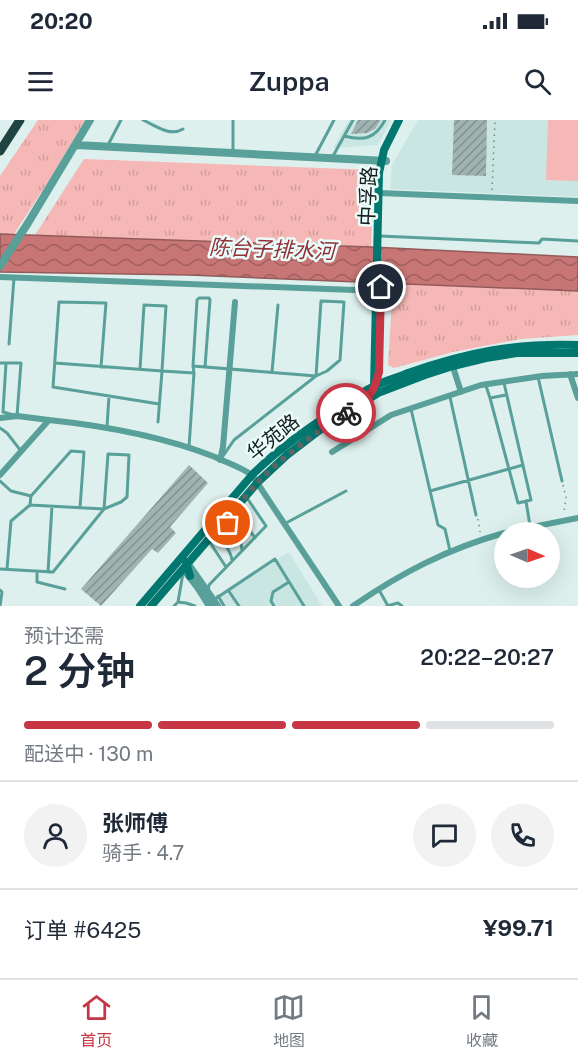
<!DOCTYPE html>
<html lang="zh">
<head>
<meta charset="utf-8">
<style>
	body { margin:0; font-family:"Public Sans","Noto Sans SC",sans-serif; background:#f2f2f3; color:#1f2937; height:100vh; display:flex; flex-direction:column; font-size:22px; white-space:nowrap }
	* { box-sizing:border-box; margin:0 }
	p { font-size:20px; color:#747a83 }
	.icon { flex:none; width:33px; height:33px; fill:none; stroke:currentColor; stroke-width:2; stroke-linecap:round; stroke-linejoin:round }
	.map { position:relative; height:486px; overflow:hidden }
	.sheet { display:flex; flex-direction:column; background:#fff; flex:1 }
	.sheet>* { flex:none }
	.needle { width:39px; rotate:92deg }
	.fabs { position:absolute; left:494px; top:402px; display:grid; gap:12px }
	.fabs a { display:grid; place-items:center; width:66px; height:66px; border-radius:50%; background:#fff; box-shadow:0 6px 24px #0002; font-size:30px }
	.pin { position:absolute; display:grid; place-items:center; width:51px; height:51px; color:#fff; margin:-26px; border:3px solid #fff; border-radius:50%; box-shadow:0 2px 6px #0007 }
	.courier { position:absolute; display:grid; place-items:center; width:60px; height:60px; margin:-30px; border:4px solid #c63644; border-radius:50%; background:#fff; color:#222; box-shadow:0 2px 8px #0007 }
	.summary em { font-style:normal; font-weight:600 }
	.summary div { display:flex; flex-direction:column-reverse }
	.summary { display:flex; align-items:center; justify-content:space-between; height:102px; padding:0 24px }
	h1 { font-size:39px; font-weight:600; line-height:45px }
	.bar { display:grid; grid-template-columns:repeat(4,1fr); gap:9px 6px; align-content:center; height:72px; padding:0 24px }
	.bar i { height:8px; border-radius:4px; background:#e0e1e3 }
	.bar .active { background:#c63644 }
	.bar p { grid-column:span 4 }
	.line { display:flex; align-items:center; gap:15px; padding:0 24px; border-top:2px solid #e0e1e3 }
	.line div { flex:1 }
	.round { display:grid; place-items:center; flex:none; width:63px; height:63px; border-radius:32px; background:#f2f2f3 }
	.status { display:flex; justify-content:space-between; align-items:center; height:42px; padding:0 30px; background:#fff; direction:ltr }
	.status svg { height:16px; fill:currentColor }
	header { display:flex; justify-content:space-between; align-items:center; height:78px; padding:0 24px; background:#fff; font-size:27px; font-weight:600 }
	.tab-bar { display:flex; justify-content:space-around; align-items:center; height:84px; border-top:2px solid #e0e1e3; background:#fff; font-size:16px; color:#747a83 }
	.tab-bar a { display:grid; justify-items:center; gap:3px }
	.tab-bar .active { color:#c63644 }
	.map>svg:first-child { display:block }
	.built { fill:#c9e6e2 }
	.grass { fill:url(#grass-tufts) }
	.garden { fill:#f6b8b6 }
	.water { fill:url(#water-waves); stroke:#925b5a; stroke-width:1.5 }
	.building { fill:url(#building-hatch) }
	.lines { fill:none; stroke-linecap:round; stroke-linejoin:round }
	.path { stroke:#798684; stroke-width:1.5; stroke-dasharray:1.5 4.5; stroke-linecap:butt }
	.service { stroke:#58a099; stroke-width:3 }
	.minor { stroke:#58a099; stroke-width:6 }
	.tertiary { stroke:#58a099; stroke-width:8 }
	.secondary { stroke:#027770; stroke-width:8 }
	.trunk { stroke:#1e4542; stroke-width:9 }
	.done { stroke:#5c6765; stroke-width:6; stroke-dasharray:0 10.8 }
	.route { stroke:#c63644; stroke-width:8 }
	.labels { text-anchor:middle; dominant-baseline:central; stroke-width:5; stroke-linejoin:round; paint-order:stroke }
	.street-label { font-size:20px; fill:#161d1c; stroke:#eafdfb }
	.water-label { font-size:21px; font-style:italic; fill:#922e35; stroke:#eafdfb }
</style>
</head>
<body>
<div class="status"><b>20:20</b><svg viewBox="0 0 49 12"><path d="M0 12V9h3v3zM5 12V6h3v6zM10 12V3h3v9zM15 12V0h3v12zM26 1h20v11H26zM47 4h2v5h-2z"/></svg></div>
<header><svg class="icon" aria-label="menu" viewBox="0 0 24 24"><path d="M4 6h16M4 12h16M4 18h16"/></svg>Zuppa<svg class="icon" aria-label="search" viewBox="0 0 24 24"><circle cx="10" cy="10" r="6"/><path d="M15 15l6 6"/></svg></header>
<div class="map">
<svg width="578" height="486" viewBox="0 0 578 486">
	<defs>
		<pattern id="grass-tufts" width="24" height="20" patternUnits="userSpaceOnUse" patternTransform="scale(1.5)"><rect width="24" height="20" fill="#f6b8b6"/><path d="M3 7l-1-3M5 7V3M7 7l1-3M15 17l-1-3M17 17v-4M19 17l1-3" fill="none" stroke="#d29e9c"/></pattern>
		<pattern id="water-waves" width="16" height="10" patternUnits="userSpaceOnUse" patternTransform="scale(1.5)"><rect width="16" height="10" fill="#c77575"/><path d="M0 5q4-4 8 0t8 0" fill="none" stroke="#a15f5f"/></pattern>
		<pattern id="building-hatch" width="6" height="6" patternUnits="userSpaceOnUse" patternTransform="scale(1.5)"><rect width="6" height="6" fill="#a1b3b1"/><path d="M-1 1l2-2M0 6l6-6M5 7l2-2" fill="none" stroke="#82918f"/></pattern>
	</defs>
	<rect width="100%" height="100%" fill="#ddf0ed"/>
	<path class="built" d="M349,0H391L378,25L333,28Z
		M418,0H578V77L390,69L392,45Z
		M289,432L322,486H225L219,477Z"/>
	<path class="grass" d="M38,0H85L48,62L14,114H0V56Z
		M84,39L374,50L371,127L35,115Z
		M393,163L578,171V215L521,219L453,232L394,248L388,245Z"/>
	<path class="garden" d="M548,0H578V61L546,60Z"/>
	<path class="water" d="M0,114L371,127L578,137V171L189,155L0,152Z"/>
	<path class="building" d="M358,0H381L375,9L367,13L351,14Z
		M454,0H487L486,56L452,55Z
		M189,345L208,363L170,407L176,413L158,433L152,429L101,486L81,469Z"/>
	<g class="lines">
		<path class="path" d="M492,70L495,0
			M563,365L566,377L564,392
			M478,399L480,412"/>
		<path class="service" d="M143,0C156,6 170,17 183,9
			M233,0V32
			M344,16C364,21 375,19 385,0
			M108,25L121,0
			M315,36L334,0
			M333,36L353,0
			M380,116L539,123L542,119L578,121
			M321,181L344,182L340,240L327,251L316,256Z
			M9,224L14,158
			M0,243H6
			M6,243H21L17,296L3,292Z
			M55,243L162,251L166,186L144,185L140,249
			M193,246L197,180L199,178H209L210,180L205,247
			M101,247L106,183L59,182L53,267L159,284
			M272,252L278,185
			M538,257L562,361
			M504,263L531,380L518,383L490,278L506,275
			M486,266L490,278
			M450,277L476,395
			M411,289L438,405L445,409L450,431
			M158,302L162,251L194,253
			M107,307L109,276
			M0,308L7,313L21,331
			M189,327L194,253L193,246L316,256L234,320L223,336
			M0,361L11,371L31,376L30,385L104,389L121,382L127,377L129,335L108,334L104,389L53,452L0,449
			M430,371L523,345
			M31,376L71,331L84,332L80,388
			M526,381L530,406
			M235,390L255,418
			M227,402L241,423L242,430
			M286,403L346,371
			M218,411C221,422 231,429 232,440
			M209,421L226,447
			M7,449L11,401L30,385
			M37,451V462L65,469
			M48,452L52,386
			M0,470L2,472L0,486
			M228,470L239,486
			M379,470L388,486
			M208,471L209,465L266,406L247,378
			M218,476L224,486
			M215,479L275,439L304,486
			M178,482L186,483L195,486
			M174,486L178,482L183,453
			M274,486L271,481L273,472L289,462
			M387,486L398,483L402,486"/>
		<path class="minor" d="M379,73L578,81
			M0,157L381,171
			M452,244L461,272
			M570,254L578,278
			M0,298L17,296L49,300
			M332,332L391,295L481,265L542,256L578,254
			M220,340L223,327L235,182
			M0,355L49,300C106,306 162,316 215,337C228,343 241,347 252,355L339,486
			M507,412L578,398
			M353,486C401,453 447,429 504,413"/>
		<path class="tertiary" d="M76,25L386,41
			M0,146L28,103L90,0
			M187,443L217,486
			M187,453L198,467L210,486"/>
		<path class="secondary" d="M376,271L374,266L379,53L384,30L399,0
			M186,442L190,456
			M140,486L252,355C277,330 305,310 335,291C348,282 360,273 374,266C384,261 397,258 408,253C467,232 515,223 578,225
			M151,486L258,362L287,335L325,306L378,273L425,255L453,246L486,238L517,233H578"/>
		<path class="trunk" d="M0,31L20,0"/>
	</g>
	<g class="lines">
		<path class="done" d="M228,403V397C238,386 248,373 258,362C285,335 315,313 346,293"/>
		<path class="route" d="M346,293C367,279 373,277 379,252L381,167"/>
	</g>
	<g class="labels">
		<g class="street-label">
			<text transform="translate(368 76) rotate(-87)">中孚路</text>
			<text transform="translate(273 317) rotate(-39)">华苑路</text>
		</g>
		<g class="water-label">
			<text transform="translate(272 129) rotate(2)">陈台子排水河</text>
		</g>
	</g>
</svg>
<div class="fabs">
<a><svg class="needle" viewBox="-14 -14 28 28"><path d="M0-13l5 13h-10z" fill="#e53935"/><path d="M0 13l5-13h-10z" fill="#747a83"/></svg></a>
</div>
<div class="pin" style="left:228px;top:403px;background:#ea580c"><svg class="icon" aria-label="bag" viewBox="0 0 24 24"><path d="M5 8h14l-1 12H6zM9 8a3 3 0 0 1 6 0"/></svg></div>
<div class="pin" style="left:381px;top:167px;background:#1f2937"><svg class="icon" aria-label="home" viewBox="0 0 24 24"><path d="M3 11l9-7 9 7M6 9v11h12V9"/></svg></div>
<div class="courier" style="left:346px;top:293px"><svg class="icon" aria-label="bike" viewBox="0 0 24 24"><circle cx="6" cy="16" r="4"/><circle cx="18" cy="16" r="4"/><path d="M6 16l4-8h5l3 8M10 8l3 8H6M13 5h3"/></svg></div>
</div>
<section class="sheet">
<div class="summary"><div><h1>2 分钟</h1><p>预计还需</p></div><em>20:22–20:27</em></div>
<div class="bar"><i class="active"></i><i class="active"></i><i class="active"></i><i></i><p>配送中 · 130 m</p></div>
<div class="line" style="height:108px"><a class="round"><svg class="icon" aria-label="person" viewBox="0 0 24 24"><circle cx="12" cy="8" r="4"/><path d="M4 21q1-7 8-7t8 7"/></svg></a><div><b>张师傅</b><p>骑手 · 4.7</p></div><a class="round"><svg class="icon" aria-label="chat" viewBox="0 0 24 24"><path d="M4 5h16v11H9l-5 4z"/></svg></a><a class="round"><svg class="icon" aria-label="phone" viewBox="0 0 24 24"><path d="M5 4h4l2 5-3 2q2 4 5 5l2-3 5 2v4C11 20 4 13 5 4z"/></svg></a></div>
<div class="line" style="height:78px"><div>订单 #6425</div><b>¥99.71</b></div>
</section>
<nav class="tab-bar">
<a class="active"><svg class="icon" aria-label="home" viewBox="0 0 24 24"><path d="M3 11l9-7 9 7M6 9v11h12V9"/></svg>首页</a>
<a><svg class="icon" aria-label="map" viewBox="0 0 24 24"><path d="M3 6l6-2 6 2 6-2v14l-6 2-6-2-6 2zM9 4v14M15 6v14"/></svg>地图</a>
<a><svg class="icon" aria-label="saved" viewBox="0 0 24 24"><path d="M7 4h10v16l-5-4-5 4z"/></svg>收藏</a>
</nav>
</body>
</html>
